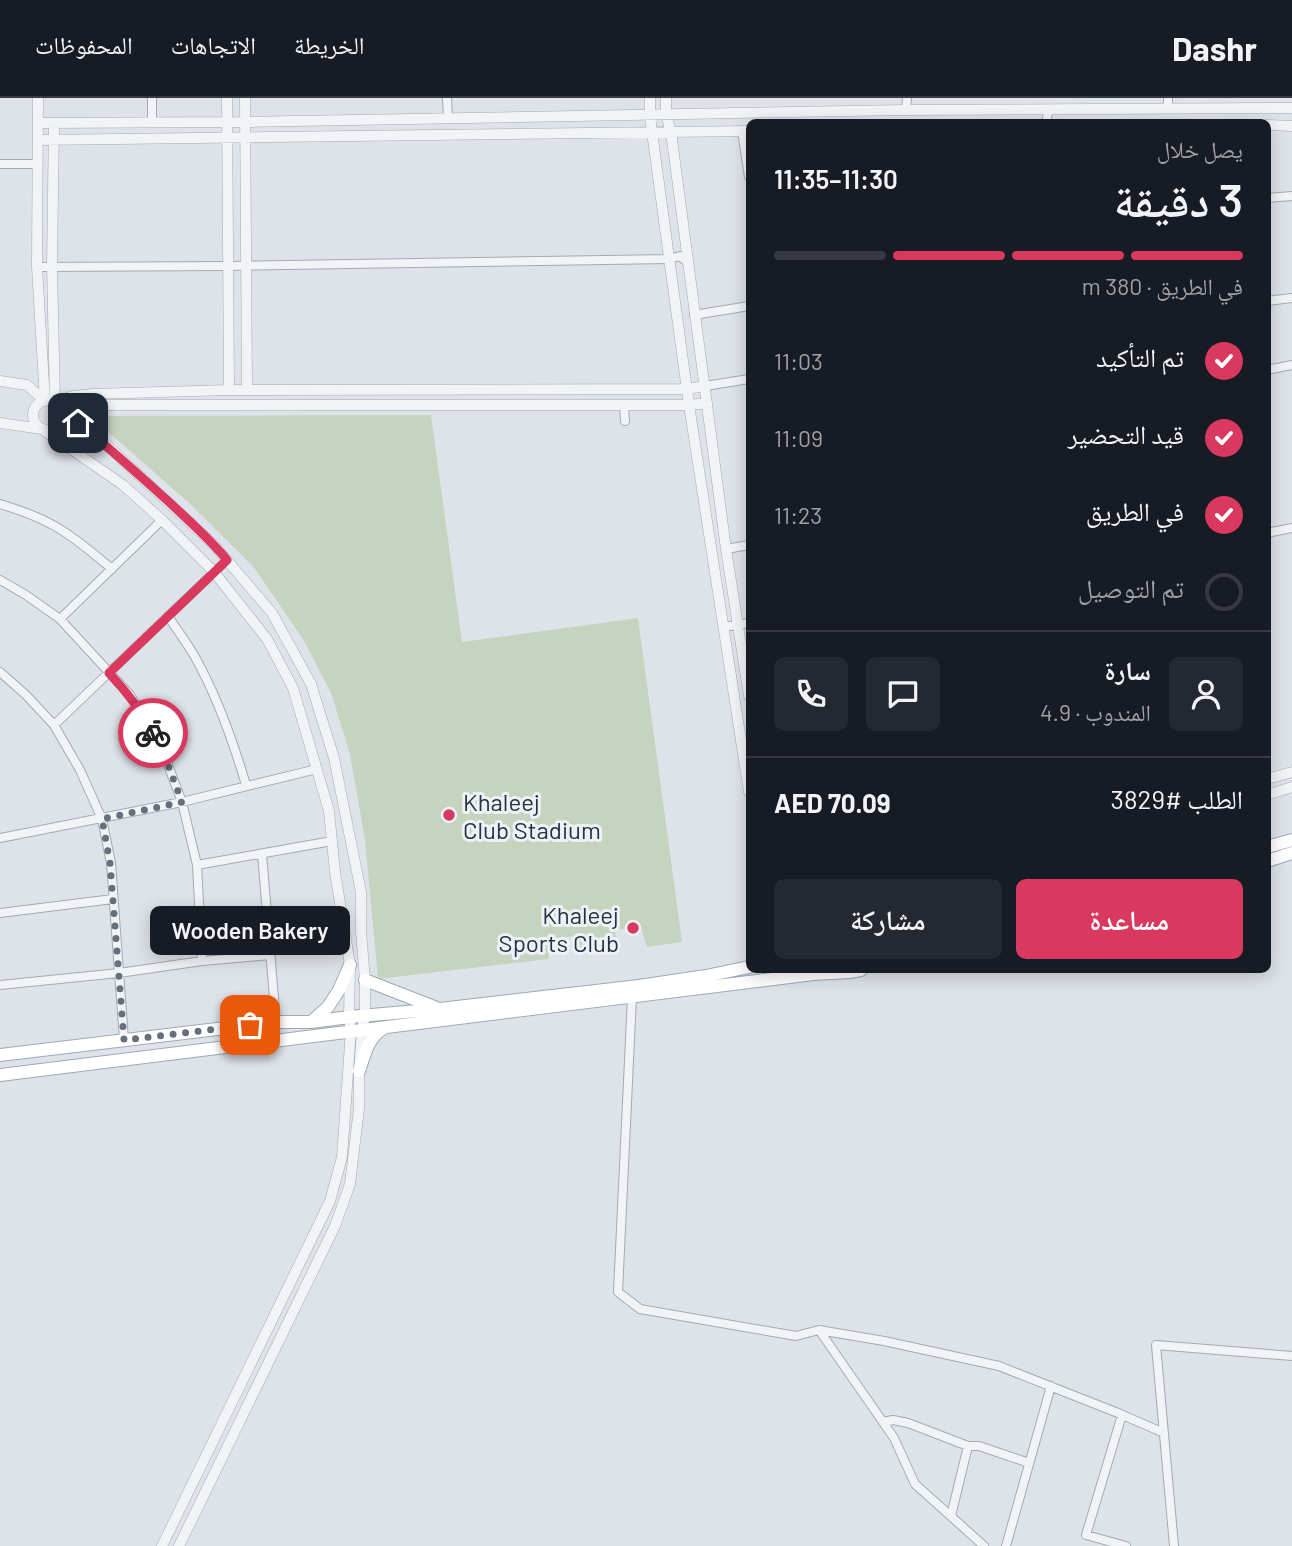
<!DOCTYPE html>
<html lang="ar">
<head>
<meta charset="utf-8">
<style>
	body { margin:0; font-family:Barlow,"Noto Naskh Arabic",sans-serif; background:#242831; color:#f1f3f6; direction:rtl; height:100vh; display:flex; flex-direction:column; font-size:26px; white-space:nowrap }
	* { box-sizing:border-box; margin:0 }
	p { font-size:23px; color:#9ea1a6 }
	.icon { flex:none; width:38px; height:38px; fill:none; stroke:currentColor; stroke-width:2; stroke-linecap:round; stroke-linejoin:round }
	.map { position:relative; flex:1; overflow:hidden; direction:ltr }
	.side { position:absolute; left:746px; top:21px; width:525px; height:854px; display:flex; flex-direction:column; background:#171b24; border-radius:10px; box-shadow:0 4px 18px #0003; direction:rtl }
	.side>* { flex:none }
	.pin { position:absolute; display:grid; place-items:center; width:60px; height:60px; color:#fff; margin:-30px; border-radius:14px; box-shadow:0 4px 10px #0006 }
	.courier { position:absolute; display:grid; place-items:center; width:70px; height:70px; margin:-35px; border:5px solid #d9395e; border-radius:50%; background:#fff; color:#222; box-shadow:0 2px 9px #0007 }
	.bubble { position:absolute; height:49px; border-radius:10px; background:#171b24; box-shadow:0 4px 18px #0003; font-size:23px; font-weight:600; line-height:49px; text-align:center; direction:rtl }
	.summary em { font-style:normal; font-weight:600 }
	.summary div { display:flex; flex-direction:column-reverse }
	.summary { display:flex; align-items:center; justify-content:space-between; height:119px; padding:0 28px }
	h1 { font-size:46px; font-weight:600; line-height:52px }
	.bar { display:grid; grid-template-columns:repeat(4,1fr); gap:10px 7px; align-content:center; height:84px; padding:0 28px }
	.bar i { height:9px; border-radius:5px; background:#363941 }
	.bar .active { background:#d9395e }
	.bar p { grid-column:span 4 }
	.line { display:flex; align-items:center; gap:18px; padding:0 28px; border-top:2px solid #363941 }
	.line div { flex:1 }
	.round { display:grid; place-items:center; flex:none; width:74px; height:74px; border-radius:10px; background:#242831 }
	ol { padding:0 28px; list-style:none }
	li { display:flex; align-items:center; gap:21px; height:77px }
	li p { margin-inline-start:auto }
	li .icon { padding:7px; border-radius:50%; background:#d9395e; color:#fff; stroke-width:4 }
	li:last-child { color:#9ea1a6 }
	li i { width:38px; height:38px; border:4px solid #363941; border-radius:50% }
	.action { display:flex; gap:14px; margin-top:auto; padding:14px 28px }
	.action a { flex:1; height:80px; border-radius:10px; background:#d9395e; color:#fff; font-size:28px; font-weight:600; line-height:80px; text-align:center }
	.action a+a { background:#242831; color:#f1f3f6 }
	header { display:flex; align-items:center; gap:42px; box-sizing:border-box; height:98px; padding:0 35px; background:#171b24; border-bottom:2px solid #363941 }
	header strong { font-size:33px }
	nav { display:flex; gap:38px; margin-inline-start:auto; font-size:24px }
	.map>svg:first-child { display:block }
	.green { fill:#c6d4bf }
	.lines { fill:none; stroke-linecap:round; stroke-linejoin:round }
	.minor-casing { stroke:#a3aab3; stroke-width:10 }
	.tertiary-casing { stroke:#a3aab3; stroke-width:11 }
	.primary-casing { stroke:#9da9b6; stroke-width:14 }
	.minor { stroke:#f1f4f7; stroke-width:8 }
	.tertiary { stroke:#f1f4f7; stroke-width:10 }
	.primary { stroke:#fff; stroke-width:12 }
	.done { stroke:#66707c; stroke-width:7; stroke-dasharray:0 12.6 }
	.route { stroke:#d9395e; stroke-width:9 }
	.poi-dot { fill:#d9395e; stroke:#eef2f6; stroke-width:2.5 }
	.labels { text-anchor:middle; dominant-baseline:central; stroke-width:6; stroke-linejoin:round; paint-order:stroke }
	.poi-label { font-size:24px; fill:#263241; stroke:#eef2f6; text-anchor:start }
</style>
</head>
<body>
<header>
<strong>Dashr</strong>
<nav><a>الخريطة</a><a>الاتجاهات</a><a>المحفوظات</a></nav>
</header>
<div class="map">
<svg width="1292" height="1448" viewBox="0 0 1292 1448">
	<rect width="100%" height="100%" fill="#dee3e9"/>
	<path class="green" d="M431,317L462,544L638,520L682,844L647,849L641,829L615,832L618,852L580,857L576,838L547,842L549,861L378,881L365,742L350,656L331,595L303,541L253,468L188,404L90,318Z"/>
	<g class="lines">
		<defs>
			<path id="minor" d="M447,0L448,20
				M1168,0V11
				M906,12L907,0
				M1046,24L1049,11
				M152,25V0
				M742,33L749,79
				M0,66H38
				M1267,100L1292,98
				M37,169L228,168L669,161L680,158L687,164
				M1267,203L1292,200
				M694,217L749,208
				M1267,272L1292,267
				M705,288L749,281
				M624,307L625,323
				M0,406C20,412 40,419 58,430C77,441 94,456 112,471
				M1267,435L1292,430
				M726,451L749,447
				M0,482L26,497L60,521L130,597L144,618L165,659L182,704L197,767L202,863L119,875L0,887
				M168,518C177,532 187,545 195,559C218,600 233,643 246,687
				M60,521L162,422
				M724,529L749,525
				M0,574L26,597L54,627L80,672L102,721L111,765L124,942
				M54,627L227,462
				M0,740L182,704L317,671
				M262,756L276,924
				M197,767L332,743
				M0,815L113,801
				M202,863L270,857
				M632,899L618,1194L640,1211L796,1238L819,1232L884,1243L999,1268L1118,1315L1164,1335
				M819,1232L894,1340L915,1386L984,1448
				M1122,1317L1086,1437L1126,1448
				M883,1324L893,1322L908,1325L968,1348H979L1029,1365
				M951,1418L968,1348
				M1006,1448L1051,1288
				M1174,1448L1156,1247L1292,1258"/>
			<path id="tertiary" d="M38,0L37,169L45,303
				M227,0L229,292
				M245,0L247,292
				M650,0V17L652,34L689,307L749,694
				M666,0V17L671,34L726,451L749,598
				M38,25L245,24L906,12L1292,10
				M54,25L52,169L55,304L73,298L93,296L229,292L687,291L705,288
				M1267,27L1292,28
				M38,42L749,33
				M0,283L27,287L45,303
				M33 317a15 15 0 1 1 30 0a15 15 0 1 1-30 0Z
				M61,311L112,352L214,447L272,515L311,586L334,660L361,794V834L365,882V917L362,932L359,973V1010L350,1086L335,1128L179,1448
				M61,311L92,307H689L707,305
				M0,325L42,331L123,387L162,422L214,474L267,541L293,590L329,713L335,774L350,867L349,919L351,932L342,1059L330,1103L162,1448
				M1267,681L1292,674
				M1267,697L1292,689"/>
			<path id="primary" d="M1267,749L1292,742
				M1267,763L1292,755
				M365,882L437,910
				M311,924L328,909L339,892L350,867
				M0,957L276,924H311L349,919L440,911L639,888L706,878L749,869
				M359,973C365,956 368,939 384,930
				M0,977L813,876L849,874L861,872"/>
		</defs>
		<use href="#minor" class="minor-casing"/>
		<use href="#tertiary" class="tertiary-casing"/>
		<use href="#primary" class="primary-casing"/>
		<use href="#minor" class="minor"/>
		<use href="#tertiary" class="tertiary"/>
		<use href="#primary" class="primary"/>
	</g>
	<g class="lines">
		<path class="done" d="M153,635L165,659L182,704L102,721L110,765L124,942L250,927"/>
		<path class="route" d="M78,325C110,350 139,377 169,404C189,423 210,441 227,462L109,575C126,593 141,612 153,635"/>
	</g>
	<g class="poi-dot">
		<circle cx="449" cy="717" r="7"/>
		<circle cx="633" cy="830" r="7"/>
	</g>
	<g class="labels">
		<g class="poi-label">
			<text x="463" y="703">Khaleej<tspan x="463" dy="28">Club Stadium</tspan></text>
			<text x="619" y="816" text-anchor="end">Khaleej<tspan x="619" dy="28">Sports Club</tspan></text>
		</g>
	</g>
</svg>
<div class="pin" style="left:250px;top:927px;background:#ea580c"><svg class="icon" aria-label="bag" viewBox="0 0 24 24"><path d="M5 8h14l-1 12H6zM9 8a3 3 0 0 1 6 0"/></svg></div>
<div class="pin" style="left:78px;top:325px;background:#1f2937"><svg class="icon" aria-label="home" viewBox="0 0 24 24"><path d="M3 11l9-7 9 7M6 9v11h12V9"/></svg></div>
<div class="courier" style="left:153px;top:635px"><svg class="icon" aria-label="bike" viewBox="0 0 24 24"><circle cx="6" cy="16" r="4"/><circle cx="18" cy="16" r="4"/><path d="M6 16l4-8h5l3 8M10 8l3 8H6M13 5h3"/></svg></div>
<div class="bubble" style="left:150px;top:808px;width:200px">Wooden Bakery</div>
<section class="side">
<div class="summary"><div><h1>3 دقيقة</h1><p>يصل خلال</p></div><em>11:30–11:35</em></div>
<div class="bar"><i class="active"></i><i class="active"></i><i class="active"></i><i></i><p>في الطريق · 380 m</p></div>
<ol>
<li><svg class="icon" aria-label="check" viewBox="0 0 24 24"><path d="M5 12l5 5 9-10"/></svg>تم التأكيد<p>11:03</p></li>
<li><svg class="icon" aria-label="check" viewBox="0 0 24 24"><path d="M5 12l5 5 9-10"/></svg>قيد التحضير<p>11:09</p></li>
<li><svg class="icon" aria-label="check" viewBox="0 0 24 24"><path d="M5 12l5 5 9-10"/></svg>في الطريق<p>11:23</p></li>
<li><i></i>تم التوصيل</li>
</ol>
<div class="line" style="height:126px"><a class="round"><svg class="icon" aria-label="person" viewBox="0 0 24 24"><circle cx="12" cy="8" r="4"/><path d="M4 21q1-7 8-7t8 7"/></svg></a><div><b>سارة</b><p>المندوب · 4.9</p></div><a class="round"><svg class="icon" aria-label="chat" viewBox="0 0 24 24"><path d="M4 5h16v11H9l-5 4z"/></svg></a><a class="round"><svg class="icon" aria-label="phone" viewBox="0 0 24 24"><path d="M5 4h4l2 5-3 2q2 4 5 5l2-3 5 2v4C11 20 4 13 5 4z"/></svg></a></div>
<div class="line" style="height:91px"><div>الطلب #3829</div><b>AED 70.09</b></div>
<div class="action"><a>مساعدة</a><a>مشاركة</a></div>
</section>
</div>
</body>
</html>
